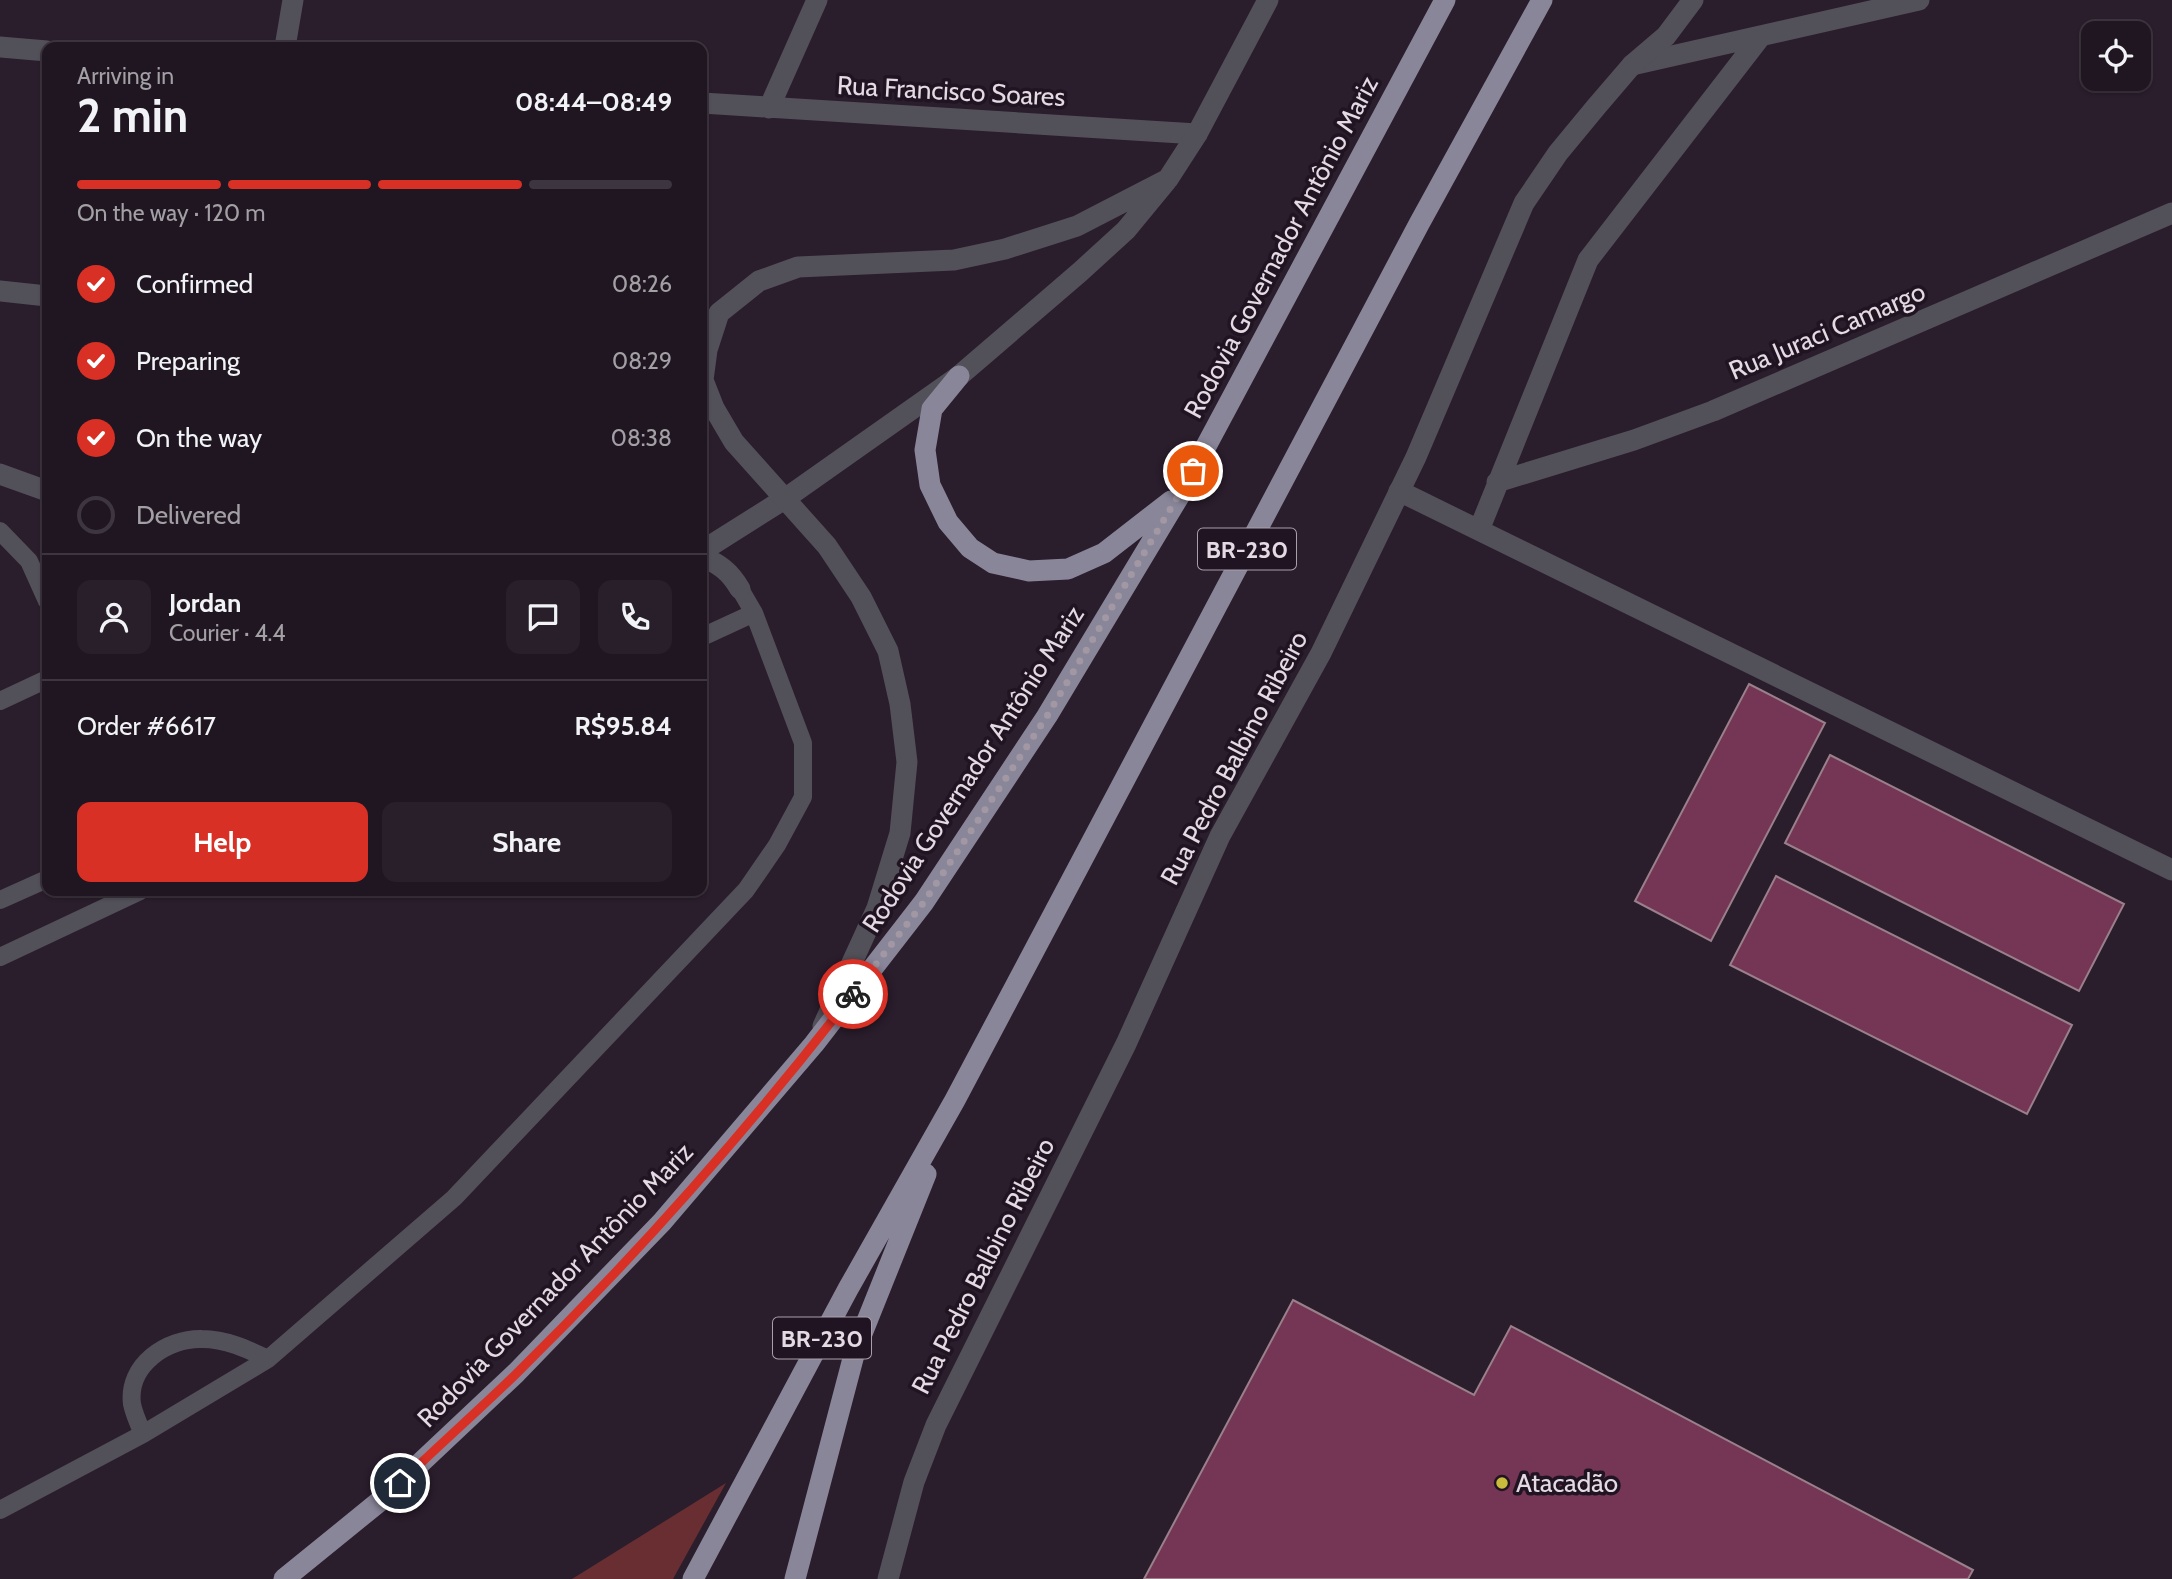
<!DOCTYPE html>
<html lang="en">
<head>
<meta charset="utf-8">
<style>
	body { margin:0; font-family:Cabin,sans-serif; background:#281f2a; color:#f1f3f6; height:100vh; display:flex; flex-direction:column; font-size:26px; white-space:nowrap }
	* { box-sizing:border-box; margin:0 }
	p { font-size:23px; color:#a29fa5 }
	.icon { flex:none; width:38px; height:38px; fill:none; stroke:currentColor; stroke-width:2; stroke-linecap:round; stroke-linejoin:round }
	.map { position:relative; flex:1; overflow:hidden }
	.panel { position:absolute; left:42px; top:42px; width:665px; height:854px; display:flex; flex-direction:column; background:#201621; border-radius:14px; box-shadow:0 2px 5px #0004,0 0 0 2px #3d353f }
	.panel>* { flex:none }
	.controls { position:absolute; left:2081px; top:21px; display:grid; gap:14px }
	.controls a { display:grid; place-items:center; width:70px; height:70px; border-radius:14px; background:#201621; box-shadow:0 2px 5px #0004,0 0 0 2px #3d353f; font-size:35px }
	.pin { position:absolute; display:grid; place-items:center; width:60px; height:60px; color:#fff; margin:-30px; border:4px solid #fff; border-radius:50%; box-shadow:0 2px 7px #0007 }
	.courier { position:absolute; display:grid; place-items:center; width:70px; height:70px; margin:-35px; border:5px solid #d93025; border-radius:50%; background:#fff; color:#222; box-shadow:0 2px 9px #0007 }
	.summary em { font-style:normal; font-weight:700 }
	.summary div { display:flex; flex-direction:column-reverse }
	.summary { display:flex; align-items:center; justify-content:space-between; height:119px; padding:0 35px }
	h1 { font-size:46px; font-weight:700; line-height:52px }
	.bar { display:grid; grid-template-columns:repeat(4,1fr); gap:10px 7px; align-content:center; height:84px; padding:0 35px }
	.bar i { height:9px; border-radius:5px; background:#3d353f }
	.bar .current { background:#d93025 }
	.bar p { grid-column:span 4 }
	.line { display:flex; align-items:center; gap:18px; padding:0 35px; border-top:2px solid #3d353f }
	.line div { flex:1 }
	.round { display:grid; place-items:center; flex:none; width:74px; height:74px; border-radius:14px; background:#281f2a }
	ol { padding:0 35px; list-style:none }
	li { display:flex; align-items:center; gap:21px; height:77px }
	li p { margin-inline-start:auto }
	li .icon { padding:7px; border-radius:50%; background:#d93025; color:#fff; stroke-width:4 }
	li:last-child { color:#a29fa5 }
	li i { width:38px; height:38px; border:4px solid #3d353f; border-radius:50% }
	.primary-button { display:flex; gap:14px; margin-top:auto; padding:14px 35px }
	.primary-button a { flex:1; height:80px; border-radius:14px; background:#d93025; color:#fff; font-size:28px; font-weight:700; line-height:80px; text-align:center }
	.primary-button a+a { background:#281f2a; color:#f1f3f6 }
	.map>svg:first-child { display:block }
	.green { fill:#682e31 }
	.building { fill:#753656; stroke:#99808b; stroke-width:2 }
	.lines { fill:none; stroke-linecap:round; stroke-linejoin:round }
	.service { stroke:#525059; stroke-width:18 }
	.minor { stroke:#525059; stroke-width:21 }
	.tertiary { stroke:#525059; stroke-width:21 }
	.trunk { stroke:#8a869a; stroke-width:21 }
	.done { stroke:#a298a4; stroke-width:7; stroke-dasharray:0 12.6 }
	.route { stroke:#d93025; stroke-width:9 }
	.poi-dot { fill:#c9bb3b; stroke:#211422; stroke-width:2.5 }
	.labels { text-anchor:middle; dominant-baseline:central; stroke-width:7; stroke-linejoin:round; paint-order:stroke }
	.shield { fill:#211422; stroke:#a99faa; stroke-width:2 }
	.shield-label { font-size:24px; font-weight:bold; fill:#e3dae4 }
	.street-label { font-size:26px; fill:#e3dae4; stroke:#211422 }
	.poi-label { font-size:26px; fill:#e3dae4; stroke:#211422; text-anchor:start }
</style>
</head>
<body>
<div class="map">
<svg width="2172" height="1579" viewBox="0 0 2172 1579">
	<rect width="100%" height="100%" fill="#2a1d2c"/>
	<path class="green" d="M726,1483L673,1579H572Z"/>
	<path class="building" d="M1749,684L1825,723L1711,941L1635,901Z
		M1830,755L2124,904L2079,991L1785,843Z
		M1776,876L2072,1025L2027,1114L1730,965Z
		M1293,1300L1474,1395L1511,1326L1973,1570L1968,1579H1144Z"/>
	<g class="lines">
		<path class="service" d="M0,531L29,561L47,601
			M702,637L754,613
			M0,701L47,679
			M0,900L47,879
			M0,957L140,891
			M143,1434C139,1425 134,1414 132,1404C127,1365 167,1338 202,1339C226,1339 247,1349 268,1359
			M0,1510L143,1434L268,1359L454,1198L746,890L777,845L803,797V743L754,613L740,589"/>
		<path class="minor" d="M0,47L47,51
			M285,47L293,0
			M1632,65L1919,0
			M702,103L1197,134
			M769,108L817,0
			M0,291L47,296
			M0,474L47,491
			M1497,482L1634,440L1713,411L2172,213
			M1399,491L2172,870
			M1479,530L1588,260L1761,36
			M702,551L786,498
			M702,557C720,564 730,572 740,589"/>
		<path class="tertiary" d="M786,498L959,376L1080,272L1126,230L1168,179L1197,134L1268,0
			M823,1026L877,908L900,833L907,762L900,704L888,651L861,597L827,546L734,442L714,408L703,380L707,350L719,313L759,281L798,267L954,260L1005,249L1077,226L1168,179
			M888,1579L914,1482L936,1425L1126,1044L1220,836L1321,653L1416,457L1524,203L1558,153L1596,107L1632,65L1666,36L1693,0"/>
		<path class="trunk" d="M959,376L932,409L925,450L930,485L948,522L970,548L993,563L1029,571L1068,569L1104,553L1171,501
			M284,1579L380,1501L516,1373L662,1222L814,1044L924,902L1047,716L1181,493L1445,0
			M693,1579L848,1289L955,1100L1419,224L1542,0
			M795,1579L855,1351L926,1174"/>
	</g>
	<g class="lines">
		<path class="done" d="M853,994L924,902L1047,716L1193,471"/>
		<path class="route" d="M400,1483C438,1446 478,1411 516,1374C637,1255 750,1127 853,994"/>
	</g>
	<circle class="poi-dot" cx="1502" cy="1483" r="7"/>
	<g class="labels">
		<g class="shield">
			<rect x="1198" y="528.5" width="98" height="41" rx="5"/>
			<rect x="773" y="1317.5" width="98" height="41" rx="5"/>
		</g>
		<g class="shield-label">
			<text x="1247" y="549">BR-230</text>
			<text x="822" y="1338">BR-230</text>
		</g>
		<g class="street-label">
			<text transform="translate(951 91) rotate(3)">Rua Francisco Soares</text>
			<text transform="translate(1281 247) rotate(-62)">Rodovia Governador Antônio Mariz</text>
			<text transform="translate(1827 331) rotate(-23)">Rua Juraci Camargo</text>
			<text transform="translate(1234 758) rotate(-62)">Rua Pedro Balbino Ribeiro</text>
			<text transform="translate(973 769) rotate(-57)">Rodovia Governador Antônio Mariz</text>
			<text transform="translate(983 1266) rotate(-63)">Rua Pedro Balbino Ribeiro</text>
			<text transform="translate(555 1285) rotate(-46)">Rodovia Governador Antônio Mariz</text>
		</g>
		<g class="poi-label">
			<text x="1516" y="1483">Atacadão</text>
		</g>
	</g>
</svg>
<div class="controls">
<a><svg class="icon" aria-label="locate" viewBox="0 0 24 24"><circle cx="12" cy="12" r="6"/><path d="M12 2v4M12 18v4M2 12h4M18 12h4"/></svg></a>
</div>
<div class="pin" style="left:1193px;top:471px;background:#ea580c"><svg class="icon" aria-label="bag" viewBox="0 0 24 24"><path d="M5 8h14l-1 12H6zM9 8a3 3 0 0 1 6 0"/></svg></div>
<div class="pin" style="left:400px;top:1483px;background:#1f2937"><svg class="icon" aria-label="home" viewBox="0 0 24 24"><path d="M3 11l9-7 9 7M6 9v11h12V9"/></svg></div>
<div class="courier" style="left:853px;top:994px"><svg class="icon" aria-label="bike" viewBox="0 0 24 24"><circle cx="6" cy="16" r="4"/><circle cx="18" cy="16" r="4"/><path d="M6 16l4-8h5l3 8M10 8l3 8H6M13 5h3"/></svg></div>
<section class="panel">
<div class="summary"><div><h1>2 min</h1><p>Arriving in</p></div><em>08:44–08:49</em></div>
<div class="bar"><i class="current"></i><i class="current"></i><i class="current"></i><i></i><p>On the way · 120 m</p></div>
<ol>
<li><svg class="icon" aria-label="check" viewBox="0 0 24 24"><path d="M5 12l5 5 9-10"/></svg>Confirmed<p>08:26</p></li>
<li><svg class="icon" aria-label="check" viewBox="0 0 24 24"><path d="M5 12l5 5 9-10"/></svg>Preparing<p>08:29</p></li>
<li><svg class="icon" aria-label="check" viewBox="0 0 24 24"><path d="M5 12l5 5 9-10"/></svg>On the way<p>08:38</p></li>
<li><i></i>Delivered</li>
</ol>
<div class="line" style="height:126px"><a class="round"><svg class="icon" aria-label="person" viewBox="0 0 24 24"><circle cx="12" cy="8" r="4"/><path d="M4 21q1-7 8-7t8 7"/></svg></a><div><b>Jordan</b><p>Courier · 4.4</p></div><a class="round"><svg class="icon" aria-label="chat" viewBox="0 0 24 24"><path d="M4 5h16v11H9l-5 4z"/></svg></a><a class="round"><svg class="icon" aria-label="phone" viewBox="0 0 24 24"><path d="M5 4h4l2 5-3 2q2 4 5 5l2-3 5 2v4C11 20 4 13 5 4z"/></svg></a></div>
<div class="line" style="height:91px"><div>Order #6617</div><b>R$95.84</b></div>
<div class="primary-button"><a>Help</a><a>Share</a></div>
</section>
</div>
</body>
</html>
